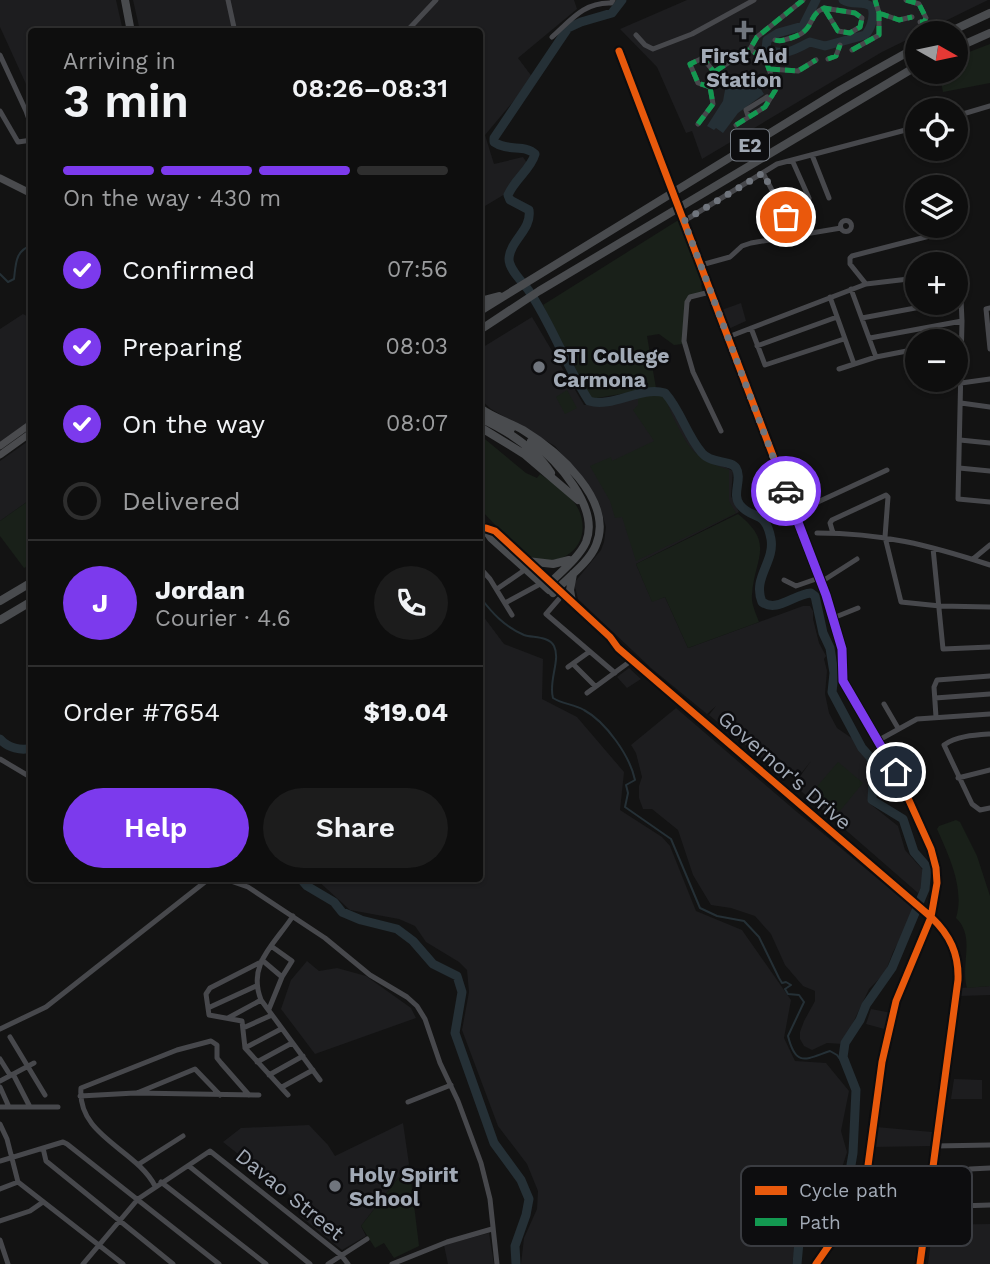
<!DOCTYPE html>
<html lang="en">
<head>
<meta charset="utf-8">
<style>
	body { margin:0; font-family:"Work Sans",sans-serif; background:#1c1c1c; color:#f1f3f6; height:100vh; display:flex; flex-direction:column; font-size:26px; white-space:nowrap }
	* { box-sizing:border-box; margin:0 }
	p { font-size:23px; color:#9b9c9e }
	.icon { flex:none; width:38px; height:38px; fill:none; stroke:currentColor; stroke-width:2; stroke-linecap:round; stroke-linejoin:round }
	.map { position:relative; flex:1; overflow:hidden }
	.panel { position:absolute; left:28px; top:28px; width:455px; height:854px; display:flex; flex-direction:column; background:#0e0e0e; border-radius:7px; box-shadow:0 2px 5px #0004,0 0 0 2px #2e2e2e }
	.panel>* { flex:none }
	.needle { width:46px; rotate:99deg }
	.tools { position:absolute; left:905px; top:21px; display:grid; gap:14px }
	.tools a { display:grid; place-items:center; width:63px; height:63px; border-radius:50%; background:#0e0e0e; box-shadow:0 2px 5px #0004,0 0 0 2px #2e2e2e; font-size:35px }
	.pin { position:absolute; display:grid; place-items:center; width:60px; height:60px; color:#fff; margin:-30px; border:4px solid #fff; border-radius:50%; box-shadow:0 2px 7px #0007 }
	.courier { position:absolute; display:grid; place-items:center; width:70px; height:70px; margin:-35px; border:5px solid #7c3aed; border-radius:50%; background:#fff; color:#222; box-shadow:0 2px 9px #0007 }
	.summary em { font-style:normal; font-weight:600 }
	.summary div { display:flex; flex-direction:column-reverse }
	.summary { display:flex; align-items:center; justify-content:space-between; height:119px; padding:0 35px }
	h1 { font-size:46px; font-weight:600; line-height:52px }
	.bar { display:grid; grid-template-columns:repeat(4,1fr); gap:10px 7px; align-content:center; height:84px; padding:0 35px }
	.bar i { height:9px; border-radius:5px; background:#2e2e2e }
	.bar .current { background:#7c3aed }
	.bar p { grid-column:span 4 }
	.line { display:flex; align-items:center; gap:18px; padding:0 35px; border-top:2px solid #2e2e2e }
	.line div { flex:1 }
	.round { display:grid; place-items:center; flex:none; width:74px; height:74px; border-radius:37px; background:#1c1c1c }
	ol { padding:0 35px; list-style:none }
	li { display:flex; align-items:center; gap:21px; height:77px }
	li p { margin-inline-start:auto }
	li .icon { padding:7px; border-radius:50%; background:#7c3aed; color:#fff; stroke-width:4 }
	li:last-child { color:#9b9c9e }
	li i { width:38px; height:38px; border:4px solid #2e2e2e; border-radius:50% }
	.cta { display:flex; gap:14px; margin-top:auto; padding:14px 35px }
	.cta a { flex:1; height:80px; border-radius:42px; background:#7c3aed; color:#fff; font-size:28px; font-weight:600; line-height:80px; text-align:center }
	.cta a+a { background:#1c1c1c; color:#f1f3f6 }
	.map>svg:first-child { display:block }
	.built { fill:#1d1d1f }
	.green { fill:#192019 }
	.water { fill:#253036 }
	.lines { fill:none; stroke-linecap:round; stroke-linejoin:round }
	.stream { stroke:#253036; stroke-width:2 }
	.river { stroke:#253036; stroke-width:9 }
	.minor-tunnel { stroke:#303134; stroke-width:5; stroke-dasharray:5 2.5; stroke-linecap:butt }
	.minor { stroke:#47484c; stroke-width:5 }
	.major { stroke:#4a4b4e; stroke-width:7 }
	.highway { stroke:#494b4e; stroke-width:8 }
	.quiet { stroke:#139951; stroke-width:5; stroke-dasharray:10 5; stroke-linecap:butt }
	.cycleway-casing { stroke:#0d0d0f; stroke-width:11 }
	.cycleway { stroke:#e8590c; stroke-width:7 }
	.done { stroke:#70757d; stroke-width:7; stroke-dasharray:0 12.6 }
	.route { stroke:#7c3aed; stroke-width:9 }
	.poi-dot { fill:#70757d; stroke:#0d0d0f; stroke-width:2.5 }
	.labels { text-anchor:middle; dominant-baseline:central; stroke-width:5; stroke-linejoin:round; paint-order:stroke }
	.shield { fill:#0d0d0f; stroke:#757b84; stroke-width:2 }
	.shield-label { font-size:19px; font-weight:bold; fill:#a2aab6 }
	.poi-label { font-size:21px; font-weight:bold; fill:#a2aab6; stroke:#0d0d0f; text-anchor:start }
	.street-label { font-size:21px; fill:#a2aab6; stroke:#0d0d0f }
	.key { fill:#0d0d0f; stroke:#3a3c41; stroke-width:2 }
	.key-label { font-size:19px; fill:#a2aab6 }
</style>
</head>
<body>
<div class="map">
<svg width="990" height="1264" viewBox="0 0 990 1264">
	<rect width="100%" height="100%" fill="#131313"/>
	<path class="built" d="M0,0H116L123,31L32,32L31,95L0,27Z
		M133,0H574L577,9L518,58L533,78L485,135L494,164L523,157L527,163L505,194L480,209V32L140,31Z
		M687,0H988L882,52L702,159L692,131L686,133L657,67L620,29Z
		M741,303L746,321L726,330L719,311Z
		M23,314L31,318V420L0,444V329Z
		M532,317L584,405L657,394L665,396L700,455L733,471L731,496L739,512L636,564L652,601L665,597L688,648L803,606H810L813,611V619L819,643L826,656L824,659L827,671L825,694L829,713L837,728L853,739L871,766L873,782L869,803L898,826L905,850L923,870L924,883L918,893L794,785L811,761L799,776L776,756L769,764L709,715L716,706L707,714L651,668L578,599L574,583L601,550L604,542L606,527L599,503L555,446L491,409L480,399V349Z
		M31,439V499L0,521V461Z
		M480,612L504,644L543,659L542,699L577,717L624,772L620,810L662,837L670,846L696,911L742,930L791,1000L784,1038L795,1061L826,1063L849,1091L841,1131L847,1152L834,1193L800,1223L792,1264H521L524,1238L537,1209L538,1191L527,1164L498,1126L462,1030L469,992L467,970L459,962L426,942L415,926L399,919L350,910L316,879L480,878Z
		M629,668L641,679L627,688L617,677Z
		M676,708L797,812L912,907L911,920L893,952L885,973L869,989L843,1044L827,1043L812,1050L804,1046L800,1039V1032L804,1021L815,1001V991L803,986L785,965L771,934L755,916L731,908L711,905L693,875L678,830L652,809H643L639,798V786L642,777L636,753L631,745Z
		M307,961L319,971L337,968L366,976L411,1008L416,1018L315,1054L281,1009L291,980Z
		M990,986V995L960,996L961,988Z
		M871,1009L892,1013L888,1030L866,1024Z
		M954,1079L982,1080V1099H951Z
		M403,1123L409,1164L361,1226L366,1236L342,1250L300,1216L306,1208L223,1142L241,1128L309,1125L328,1145L335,1156Z
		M876,1127L932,1132L930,1146L873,1147Z
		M990,1224V1264H928L933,1225Z
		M489,1233L494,1264H448L444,1245Z"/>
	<path class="green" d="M990,44V83L943,92L939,72H956V57Z
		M680,219L706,283L701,285L703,293L689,297L682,344L674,345L659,334L647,336L656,388L591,399L543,305Z
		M567,390L577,408L565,414L556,397Z
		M656,395L663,396C669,404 670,412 675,421C690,452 697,459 729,470V501L736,513L636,561L622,517L615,518L610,501L590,466L611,457L612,461L654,441L633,410L638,405V398Z
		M480,435L526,473L537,478L540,474C556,485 576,497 581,516C590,548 560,569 531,557C519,552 491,520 480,509Z
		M31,499V564L24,568L0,536V521Z
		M738,514C776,544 754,558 752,595C751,604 756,613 759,622L688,648L665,597L652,602L636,564Z
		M838,762L863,783L839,812L814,790Z
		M956,820L960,822L977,856L990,896V986L967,988C960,964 976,937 956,918C965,889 949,856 937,829L939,826Z
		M409,1164L419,1246L394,1258L384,1243L375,1248L361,1226Z"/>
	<path class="water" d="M728,74L755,80L764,94L738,113L723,133L716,128L714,130L707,126L723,101Z"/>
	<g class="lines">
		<path class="stream" d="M0,274L8,282L14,279C16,263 15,251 32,245
			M480,597C492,613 505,627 524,635C533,638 549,636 554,646C561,660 548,681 553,698C562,704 574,704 584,710C606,722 630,756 635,780L626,785L628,793L625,807L671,839L700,908L717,916L744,921L759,937L779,978L782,983L786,982L791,985L785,989L788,994L799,995L804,1002L788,1036C796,1068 806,1059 830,1051L837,1055L848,1070"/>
		<path class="river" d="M622,0L612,13L581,22L568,28L494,138V142C508,152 525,144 535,154C531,169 514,180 508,195L510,200L529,210C532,230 510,240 509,259C509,270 523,282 529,291C552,325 566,366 589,401C613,408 640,386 665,393C681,411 687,436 702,453C711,464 731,460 736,468C743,479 731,494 740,505C753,521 765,508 771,539C775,562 752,578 762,602C777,613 794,594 811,593L815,596L823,633L830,648L834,673L832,692L862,748L870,757L874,767L872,800L903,819L914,852L927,867L925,889L892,968L866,1005L860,1020L845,1043L843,1057L856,1090L853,1153L850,1171L838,1204L804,1233L799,1242L797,1264
			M816,0L803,26L778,33L767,40L766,49C786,57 793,50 810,42L825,46L865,35C871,29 875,16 872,7C863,0 853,6 843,0
			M0,739C8,748 21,751 32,748
			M300,878L307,886L334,902L342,912L361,920L397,929L413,941L433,964L457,976L462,992L455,1033L494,1143L521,1180L529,1199L526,1215L515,1246L516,1264"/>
		<path class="minor-tunnel" d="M669,180L682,215"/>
		<path class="minor" d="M228,0L235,32
			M906,0L919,4L926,18L924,22H920
			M879,13L899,20L912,17
			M406,32L436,0
			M636,35L645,45L653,49L692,34L754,0
			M552,37C571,20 584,2 611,3L613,0
			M775,40C781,42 784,40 791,38C817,30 806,16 824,8L855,13L862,18L860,27L850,33L838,31L824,8
			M852,50L879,35V13L875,0
			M619,51L669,180
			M0,55L26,111L32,128
			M828,59L836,56L840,45
			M770,69L798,71L816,60
			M710,87L698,83L690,64L703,58L714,72
			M0,111L18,142L32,140
			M748,116L746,110L767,97
			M956,116L990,106
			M698,124L713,104L710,87L714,72L750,49L757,37L803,0
			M736,125L765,107L776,89L766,61L750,49
			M812,155L829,198
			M792,160L809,198
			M763,173L786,217
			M682,215L798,525L826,595L842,649L843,681L898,776L931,849L936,868V891L932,913L896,1001L882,1062L864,1195L816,1264
			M840.5 226a5.5 5.5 0 1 1 11 0a5.5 5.5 0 1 1-11 0Z
			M684,221L777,164L917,127
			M701,265L730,257L742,246L751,243L841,228
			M956,274L961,299L962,321L958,499L990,502
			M866,284L850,264V258L852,256L949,231
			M851,289L876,357
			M710,292L690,297L687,302L684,341L693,372L721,431
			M830,297L854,364
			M990,308L986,309L990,349
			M862,318L942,303
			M751,328L765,365L844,339
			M728,337L866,284L917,278
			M870,338L962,321
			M757,346L837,317
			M839,369L876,357L917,349
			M961,383L990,379
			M961,403L990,407
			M960,440L990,443
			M959,468L990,471
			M794,513L887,470
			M817,533C882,533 929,545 990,565
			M833,533L830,523L832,520L886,495L888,497L885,537L901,602L940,606L990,607
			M933,548L943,649L990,647
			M973,559L990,545
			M480,568L490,579L512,615
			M784,580L796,586L819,578
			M821,582L857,559
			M497,589L526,569
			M559,599L546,614L615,673
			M505,603L542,583
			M833,618L858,608
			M573,664L595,686
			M568,667L589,652
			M587,693L632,660
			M935,698L990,694
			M884,704L898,728
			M936,717L934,687L937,680L990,676
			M990,734C975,735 956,736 944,745L972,804L980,810L990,808
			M879,740L917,719L990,714
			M0,759L32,778
			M958,778L990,770
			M222,878L248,887L325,938L370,975L407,997L417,1006L425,1019L440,1063L458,1101L481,1163L490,1199L497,1264
			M293,916C274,945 247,964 261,1000L320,1080
			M262,960L282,977
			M259,963L210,988L206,994L209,1015L242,1021L245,1048L288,1095
			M208,1008L256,986
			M269,1009L282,977L292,961L271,946
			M228,1018L261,1000
			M243,1028L272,1015
			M0,1029L46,1007L210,878
			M10,1037L45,1095
			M245,1048L281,1029
			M0,1059L10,1075
			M257,1062L292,1043
			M13,1074L30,1107
			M269,1075L303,1056
			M0,1081L34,1063
			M0,1087L9,1107
			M282,1087L313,1070
			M137,1093L195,1069L220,1095
			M80,1096L135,1093L259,1095
			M408,1102L451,1085
			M0,1107H58
			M0,1124L7,1139L18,1182L123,1264
			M935,1146L990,1145
			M43,1148L46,1161L173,1264
			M0,1161L63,1142L67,1144L219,1264
			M139,1164L183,1136
			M189,1166L310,1264
			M161,1182L266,1264
			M155,1186C136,1149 77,1136 81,1088L177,1050L211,1041L217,1045V1058L221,1063L249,1095
			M0,1189L18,1182
			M929,1196L950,1200L955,1205
			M966,1205L970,1169L990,1168
			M928,1207L990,1205
			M0,1221L30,1211L43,1202
			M0,1240L8,1264
			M83,1264L138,1199L210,1151L341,1255L348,1264
			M328,1264L367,1239
			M392,1264L447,1242L492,1229"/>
		<path class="major" d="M0,178L32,194
			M0,446L32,423
			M0,455L32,432"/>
		<path class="highway" d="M125,0L131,32
			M947,33L990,13
			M956,48L990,33
			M480,301L499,296
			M480,311L840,90L917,47
			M480,330L539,291L917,66
			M480,408C493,418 509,422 523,430C556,450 615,500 596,545C589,563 566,579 553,593
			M480,418C506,430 535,448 551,473
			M491,423L511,429
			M480,427L524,454L578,500
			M531,441C557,460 600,507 586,542C579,558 558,574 546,587
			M480,522L491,538L549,590
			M486,528L495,531L610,637L618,648L931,917C950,935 959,954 958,980L920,1264
			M527,561L553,564L569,560
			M0,601L32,582
			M572,602L570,590L573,574
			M0,620L32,601"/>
		<path class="quiet" d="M906,0L919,4L926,18L924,22H920
			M879,13L899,20L912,17
			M775,40C781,42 784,40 791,38C817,30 806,16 824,8L855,13L862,18L860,27L850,33L838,31L824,8
			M852,50L879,35V13L875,0
			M828,59L836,56L840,45
			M770,69L798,71L816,60
			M710,87L698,83L690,64L703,58L714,72
			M698,124L713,104L710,87L714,72L750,49L757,37L803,0
			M736,125L765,107L776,89L766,61L750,49"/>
		<defs>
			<path id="cycleway" d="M619,51L826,595L842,649L843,681L898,776L931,849L936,868L937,883L931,917L896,1001L882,1062L864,1195L816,1264
				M486,528L495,531L610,637L618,648L931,917C950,935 959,954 958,980L920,1264"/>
		</defs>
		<use href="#cycleway" class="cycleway-casing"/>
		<use href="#cycleway" class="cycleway"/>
	</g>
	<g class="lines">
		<path class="done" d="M786,491L684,221L763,173L786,217"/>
		<path class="route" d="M786,491L826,595L842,649L843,681L896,772"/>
	</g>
	<g class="poi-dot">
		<path d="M740.5 19.5h7v7h7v7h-7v7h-7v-7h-7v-7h7z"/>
		<circle cx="539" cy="367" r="7"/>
		<circle cx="335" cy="1186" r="7"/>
	</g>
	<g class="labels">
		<rect class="shield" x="731" y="129.5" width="38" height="31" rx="5"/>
		<g class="shield-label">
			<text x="750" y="145">E2</text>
		</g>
		<g class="poi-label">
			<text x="744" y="55" text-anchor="middle">First Aid<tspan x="744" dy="24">Station</tspan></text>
			<text x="553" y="355">STI College<tspan x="553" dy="24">Carmona</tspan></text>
			<text x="349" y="1174">Holy Spirit<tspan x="349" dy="24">School</tspan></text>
		</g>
		<g class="street-label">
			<text transform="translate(785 770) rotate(41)">Governor's Drive</text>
			<text transform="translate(290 1194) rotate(39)">Davao Street</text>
		</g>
	</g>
	<rect x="741" y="1166" width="231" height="80" rx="10" class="key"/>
	<rect x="755" y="1186" width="32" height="9" fill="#e8590c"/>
	<rect x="755" y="1218" width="32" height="8" fill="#139951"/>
	<g class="key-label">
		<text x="799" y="1197">Cycle path</text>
		<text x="799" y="1229">Path</text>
	</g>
</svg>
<div class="tools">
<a><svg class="needle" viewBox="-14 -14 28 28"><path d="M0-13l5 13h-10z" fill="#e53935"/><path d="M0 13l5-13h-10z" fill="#9b9c9e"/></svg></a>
<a><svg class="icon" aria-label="locate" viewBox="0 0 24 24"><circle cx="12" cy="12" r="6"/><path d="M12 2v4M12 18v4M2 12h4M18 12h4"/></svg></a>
<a><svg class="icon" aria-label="layers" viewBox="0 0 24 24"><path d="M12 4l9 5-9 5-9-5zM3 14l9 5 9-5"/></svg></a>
<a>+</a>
<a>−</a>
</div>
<div class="pin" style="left:786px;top:217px;background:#ea580c"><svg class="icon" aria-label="bag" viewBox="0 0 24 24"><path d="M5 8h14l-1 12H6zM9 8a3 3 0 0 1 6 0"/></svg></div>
<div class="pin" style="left:896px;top:772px;background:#1f2937"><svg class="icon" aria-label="home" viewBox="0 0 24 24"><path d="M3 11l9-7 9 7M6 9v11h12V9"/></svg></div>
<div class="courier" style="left:786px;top:491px"><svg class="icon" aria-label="car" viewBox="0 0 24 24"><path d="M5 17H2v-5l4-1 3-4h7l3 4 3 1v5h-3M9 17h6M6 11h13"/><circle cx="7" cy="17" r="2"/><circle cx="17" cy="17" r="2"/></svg></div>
<section class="panel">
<div class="summary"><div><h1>3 min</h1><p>Arriving in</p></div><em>08:26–08:31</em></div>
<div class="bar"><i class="current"></i><i class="current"></i><i class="current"></i><i></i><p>On the way · 430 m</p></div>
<ol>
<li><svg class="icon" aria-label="check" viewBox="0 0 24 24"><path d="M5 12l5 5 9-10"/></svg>Confirmed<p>07:56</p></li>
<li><svg class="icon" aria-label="check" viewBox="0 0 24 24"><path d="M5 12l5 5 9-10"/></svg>Preparing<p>08:03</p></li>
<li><svg class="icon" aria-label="check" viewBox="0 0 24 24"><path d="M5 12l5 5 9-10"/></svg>On the way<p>08:07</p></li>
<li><i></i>Delivered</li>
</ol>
<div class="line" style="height:126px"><b class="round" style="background:#7c3aed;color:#fff">J</b><div><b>Jordan</b><p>Courier · 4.6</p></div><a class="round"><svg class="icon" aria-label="phone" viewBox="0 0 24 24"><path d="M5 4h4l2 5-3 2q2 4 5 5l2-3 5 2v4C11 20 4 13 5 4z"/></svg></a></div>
<div class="line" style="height:91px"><div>Order #7654</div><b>$19.04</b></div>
<div class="cta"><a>Help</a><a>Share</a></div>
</section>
</div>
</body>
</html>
